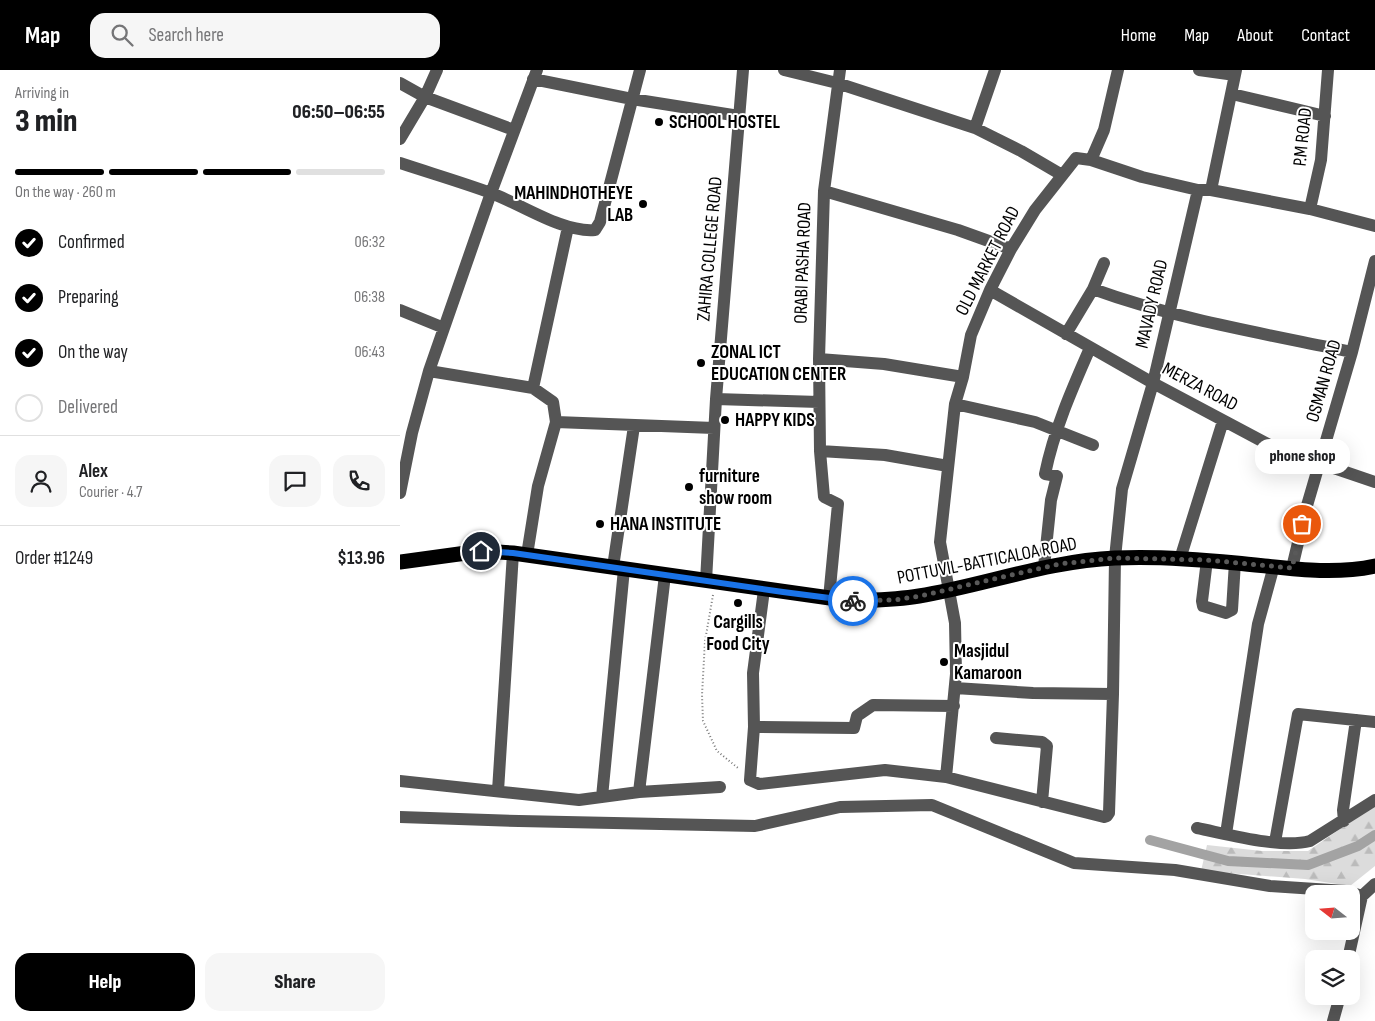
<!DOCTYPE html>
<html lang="en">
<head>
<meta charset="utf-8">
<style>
	body { margin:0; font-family:"Sofia Sans Condensed",sans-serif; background:#f6f6f6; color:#202124; height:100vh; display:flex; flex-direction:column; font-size:19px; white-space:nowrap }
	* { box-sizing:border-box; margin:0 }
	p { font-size:16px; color:#757577 }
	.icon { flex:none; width:28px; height:28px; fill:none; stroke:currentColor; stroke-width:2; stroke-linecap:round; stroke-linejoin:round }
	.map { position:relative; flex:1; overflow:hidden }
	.details { display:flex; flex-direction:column; background:#fff; width:400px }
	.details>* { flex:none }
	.needle { width:32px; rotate:287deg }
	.fabs { position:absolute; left:905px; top:815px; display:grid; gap:10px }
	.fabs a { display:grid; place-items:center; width:55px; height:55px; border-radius:10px; background:#fff; box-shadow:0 5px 20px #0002; font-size:25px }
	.pin { position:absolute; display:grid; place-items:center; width:42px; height:42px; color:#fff; margin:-21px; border:2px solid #fff; border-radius:50%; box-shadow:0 1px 5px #0007 }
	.courier { position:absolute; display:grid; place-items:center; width:50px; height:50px; margin:-25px; border:4px solid #1a73e8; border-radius:50%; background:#fff; color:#222; box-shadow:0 1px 6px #0007 }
	.bubble { position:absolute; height:35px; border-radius:15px; background:#fff; box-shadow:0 5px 20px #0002; font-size:16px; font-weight:800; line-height:35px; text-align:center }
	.headline em { font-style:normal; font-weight:800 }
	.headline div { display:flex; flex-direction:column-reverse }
	.headline { display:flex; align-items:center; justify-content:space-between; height:85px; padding:0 15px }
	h1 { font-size:32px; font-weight:800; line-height:38px }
	.bar { display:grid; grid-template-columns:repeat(4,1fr); gap:8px 5px; align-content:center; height:60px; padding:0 15px }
	.bar i { height:6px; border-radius:4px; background:#e0e0e0 }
	.bar .on { background:#000 }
	.bar p { grid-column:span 4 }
	.line { display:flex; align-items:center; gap:12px; padding:0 15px; border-top:1px solid #e0e0e0 }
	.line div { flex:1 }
	.round { display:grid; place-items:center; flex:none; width:52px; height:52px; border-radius:15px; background:#f6f6f6 }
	ol { padding:0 15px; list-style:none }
	li { display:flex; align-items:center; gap:15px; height:55px }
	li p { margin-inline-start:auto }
	li .icon { padding:5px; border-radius:50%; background:#000; color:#fff; stroke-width:4 }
	li:last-child { color:#757577 }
	li i { width:28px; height:28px; border:2px solid #e0e0e0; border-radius:50% }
	.button { display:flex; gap:10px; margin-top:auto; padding:10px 15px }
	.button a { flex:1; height:58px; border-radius:15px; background:#000; color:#fff; font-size:20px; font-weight:800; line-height:58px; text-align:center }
	.button a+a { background:#f6f6f6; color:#202124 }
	header { display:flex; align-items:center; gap:30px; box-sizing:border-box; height:70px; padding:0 25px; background:#000; color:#fff }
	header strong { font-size:24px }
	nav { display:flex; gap:28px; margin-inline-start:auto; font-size:18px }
	.search { width:350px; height:45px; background:#f6f6f6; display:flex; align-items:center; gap:12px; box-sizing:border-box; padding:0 18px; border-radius:15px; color:#757577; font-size:19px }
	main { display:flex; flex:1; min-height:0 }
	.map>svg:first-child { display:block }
	.forest { fill:url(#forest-firs) }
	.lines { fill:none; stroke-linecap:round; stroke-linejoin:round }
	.canal { stroke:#a3a3a3; stroke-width:10 }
	.path { stroke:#777; stroke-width:2; stroke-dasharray:1 2.5; stroke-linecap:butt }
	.minor { stroke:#555; stroke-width:12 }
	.highway { stroke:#000; stroke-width:15 }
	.done { stroke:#595959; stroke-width:5; stroke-dasharray:0 9 }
	.route { stroke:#1a73e8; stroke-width:6 }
	.poi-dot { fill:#000; stroke:#fff; stroke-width:2 }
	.labels { text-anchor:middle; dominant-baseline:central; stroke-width:4; stroke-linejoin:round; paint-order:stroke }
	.poi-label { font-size:19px; font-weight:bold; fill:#000; stroke:#fff; text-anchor:start }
	.street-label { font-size:19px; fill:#000; stroke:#fff }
</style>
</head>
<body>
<header>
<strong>Map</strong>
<div class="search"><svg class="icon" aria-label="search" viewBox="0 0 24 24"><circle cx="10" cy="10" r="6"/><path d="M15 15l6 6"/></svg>Search here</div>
<nav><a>Home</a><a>Map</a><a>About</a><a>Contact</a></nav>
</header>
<main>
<section class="details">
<div class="headline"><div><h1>3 min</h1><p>Arriving in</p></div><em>06:50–06:55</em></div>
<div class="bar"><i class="on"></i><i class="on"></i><i class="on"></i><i></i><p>On the way · 260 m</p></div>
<ol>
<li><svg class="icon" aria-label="check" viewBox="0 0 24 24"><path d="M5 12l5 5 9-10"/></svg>Confirmed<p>06:32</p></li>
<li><svg class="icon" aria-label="check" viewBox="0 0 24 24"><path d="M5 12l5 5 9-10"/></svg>Preparing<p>06:38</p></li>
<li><svg class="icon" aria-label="check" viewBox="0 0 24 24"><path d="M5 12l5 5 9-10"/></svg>On the way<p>06:43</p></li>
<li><i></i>Delivered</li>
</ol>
<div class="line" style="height:90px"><a class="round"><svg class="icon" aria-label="person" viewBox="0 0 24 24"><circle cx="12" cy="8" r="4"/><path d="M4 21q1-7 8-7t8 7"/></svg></a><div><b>Alex</b><p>Courier · 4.7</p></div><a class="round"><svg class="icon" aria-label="chat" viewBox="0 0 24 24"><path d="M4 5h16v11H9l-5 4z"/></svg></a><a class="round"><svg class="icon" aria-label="phone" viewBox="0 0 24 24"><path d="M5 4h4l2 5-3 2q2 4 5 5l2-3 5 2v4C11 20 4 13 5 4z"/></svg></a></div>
<div class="line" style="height:65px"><div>Order #1249</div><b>$13.96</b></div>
<div class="button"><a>Help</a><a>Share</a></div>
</section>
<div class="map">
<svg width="975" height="951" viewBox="0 0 975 951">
	<defs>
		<pattern id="forest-firs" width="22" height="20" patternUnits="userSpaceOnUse" patternTransform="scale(1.25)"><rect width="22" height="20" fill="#dcdcdc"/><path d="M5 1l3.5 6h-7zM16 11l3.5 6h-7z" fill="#bbb"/></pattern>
	</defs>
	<rect width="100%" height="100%" fill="#fff"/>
	<path class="forest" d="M975,735V796L950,816L905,809L801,801L807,775L862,781H908Z"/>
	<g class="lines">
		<path class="canal" d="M750,770L828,791L908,795L958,776L975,765"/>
		<path class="path" d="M313,525L305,571L302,625L303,651L317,681L338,698"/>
		<path class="minor" d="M384,0L437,13L575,58L621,81L662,105
			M799,0L835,5
			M133,9L232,29L339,46
			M0,13L25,27L114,60
			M832,24L925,46
			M575,58L595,0
			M0,69L25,27L37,0
			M691,90L742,107L798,120
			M0,93C30,103 61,112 91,123C121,134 163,163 195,160L200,152L240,0
			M811,120L910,139L975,156
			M424,121L558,160L611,179
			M910,139L921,90L928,0
			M693,219C775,249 866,264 952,282
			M590,220L753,313L875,378L975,412
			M0,240L44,258
			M666,264L693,219L704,193
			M419,289L484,294L563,307
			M29,301L133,318L153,332L156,352L138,416L127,485
			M133,318L168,157
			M316,329L419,332
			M555,334L635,352L693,375
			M156,352L314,358
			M420,381L485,385L548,396
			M0,423L12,363L29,301L91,123L137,0
			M780,489L823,351
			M807,490L802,531L803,536L826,543L832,540L835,492
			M213,497L234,356
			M644,497L651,430L657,406L645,404C654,360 672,319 690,278
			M892,498L906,439L952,282L975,191
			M306,511L316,329L343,0
			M364,520L353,603L354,657L350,710L359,714L485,700L546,707L704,747L707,746L709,743L713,624L715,488L722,419L753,313L798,120H811L836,0
			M429,528L438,434L424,427L420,381L419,289L424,121L440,0
			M555,618L633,623L713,624
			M354,657L454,658L457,646L473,635L554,636
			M596,668L642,672L647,676L642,732
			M546,707L556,604L555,553L540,472L555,334L563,307L571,265L590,220L611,179L635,140L676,88L691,90L704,60L718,0
			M0,711L179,730L239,722L320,717
			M98,721L113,483
			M239,722L265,505
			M202,727L224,499
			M0,747L119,751L355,756L440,737L532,735L674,793L775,800L870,816L946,821L962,826L948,889
			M944,751L943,740L956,650
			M797,758C827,764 881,779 910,771L975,730
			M826,764L858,554L872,503L873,496
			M875,772L898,644L975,652
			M962,826L975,814
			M933,951L940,926"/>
		<path class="highway" d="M0,492L81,481L113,483L451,531C474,530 496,530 519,526C585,515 648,491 715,488C755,486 796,489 836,493C882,497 929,506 975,496"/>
	</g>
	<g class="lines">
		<path class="done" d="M453,531L494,530L520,526L659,494L715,488L807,490L892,498L902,454"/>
		<path class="route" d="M81,481L113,483L383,522L453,531"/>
	</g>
	<g class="poi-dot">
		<circle cx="259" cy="52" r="5"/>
		<circle cx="243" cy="134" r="5"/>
		<circle cx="301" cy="293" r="5"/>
		<circle cx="325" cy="350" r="5"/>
		<circle cx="289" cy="417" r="5"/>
		<circle cx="200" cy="454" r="5"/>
		<circle cx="338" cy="533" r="5"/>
		<circle cx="544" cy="592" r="5"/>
	</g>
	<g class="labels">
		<g class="poi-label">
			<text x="269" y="52">SCHOOL HOSTEL</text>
			<text x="233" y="123" text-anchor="end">MAHINDHOTHEYE<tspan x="233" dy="22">LAB</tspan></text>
			<text x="311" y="282">ZONAL ICT<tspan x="311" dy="22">EDUCATION CENTER</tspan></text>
			<text x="335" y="350">HAPPY KIDS</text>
			<text x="299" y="406">furniture<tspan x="299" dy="22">show room</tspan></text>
			<text x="210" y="454">HANA INSTITUTE</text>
			<text x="338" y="552" text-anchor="middle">Cargills<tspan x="338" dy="22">Food City</tspan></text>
			<text x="554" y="581">Masjidul<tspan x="554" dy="22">Kamaroon</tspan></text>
		</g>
		<g class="street-label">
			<text transform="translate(903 67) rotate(-84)">P.M ROAD</text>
			<text transform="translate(310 179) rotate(-85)">ZAHIRA COLLEGE ROAD</text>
			<text transform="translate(588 191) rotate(-63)">OLD MARKET ROAD</text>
			<text transform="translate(403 193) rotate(-88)">ORABI PASHA ROAD</text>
			<text transform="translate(752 234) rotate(-77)">MAVADY ROAD</text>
			<text transform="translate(924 311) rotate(-74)">OSMAN ROAD</text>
			<text transform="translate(800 317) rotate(28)">MERZA ROAD</text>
			<text transform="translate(587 491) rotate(-11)">POTTUVIL-BATTICALOA ROAD</text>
		</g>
	</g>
</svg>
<div class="fabs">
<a><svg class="needle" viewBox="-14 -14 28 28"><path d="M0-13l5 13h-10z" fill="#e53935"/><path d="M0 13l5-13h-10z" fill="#757577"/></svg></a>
<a><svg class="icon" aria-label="layers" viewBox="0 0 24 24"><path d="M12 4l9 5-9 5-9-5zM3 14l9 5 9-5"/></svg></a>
</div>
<div class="pin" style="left:902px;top:454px;background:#ea580c"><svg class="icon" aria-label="bag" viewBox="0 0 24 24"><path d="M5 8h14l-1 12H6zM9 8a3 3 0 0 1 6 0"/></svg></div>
<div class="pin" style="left:81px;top:481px;background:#1f2937"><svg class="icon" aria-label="home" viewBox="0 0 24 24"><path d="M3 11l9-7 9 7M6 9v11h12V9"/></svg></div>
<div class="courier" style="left:453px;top:531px"><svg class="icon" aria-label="bike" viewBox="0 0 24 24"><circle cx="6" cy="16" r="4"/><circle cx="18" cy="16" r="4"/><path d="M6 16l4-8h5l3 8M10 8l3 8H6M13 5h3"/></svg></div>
<div class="bubble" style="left:855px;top:369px;width:95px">phone shop</div>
</div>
</main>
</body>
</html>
